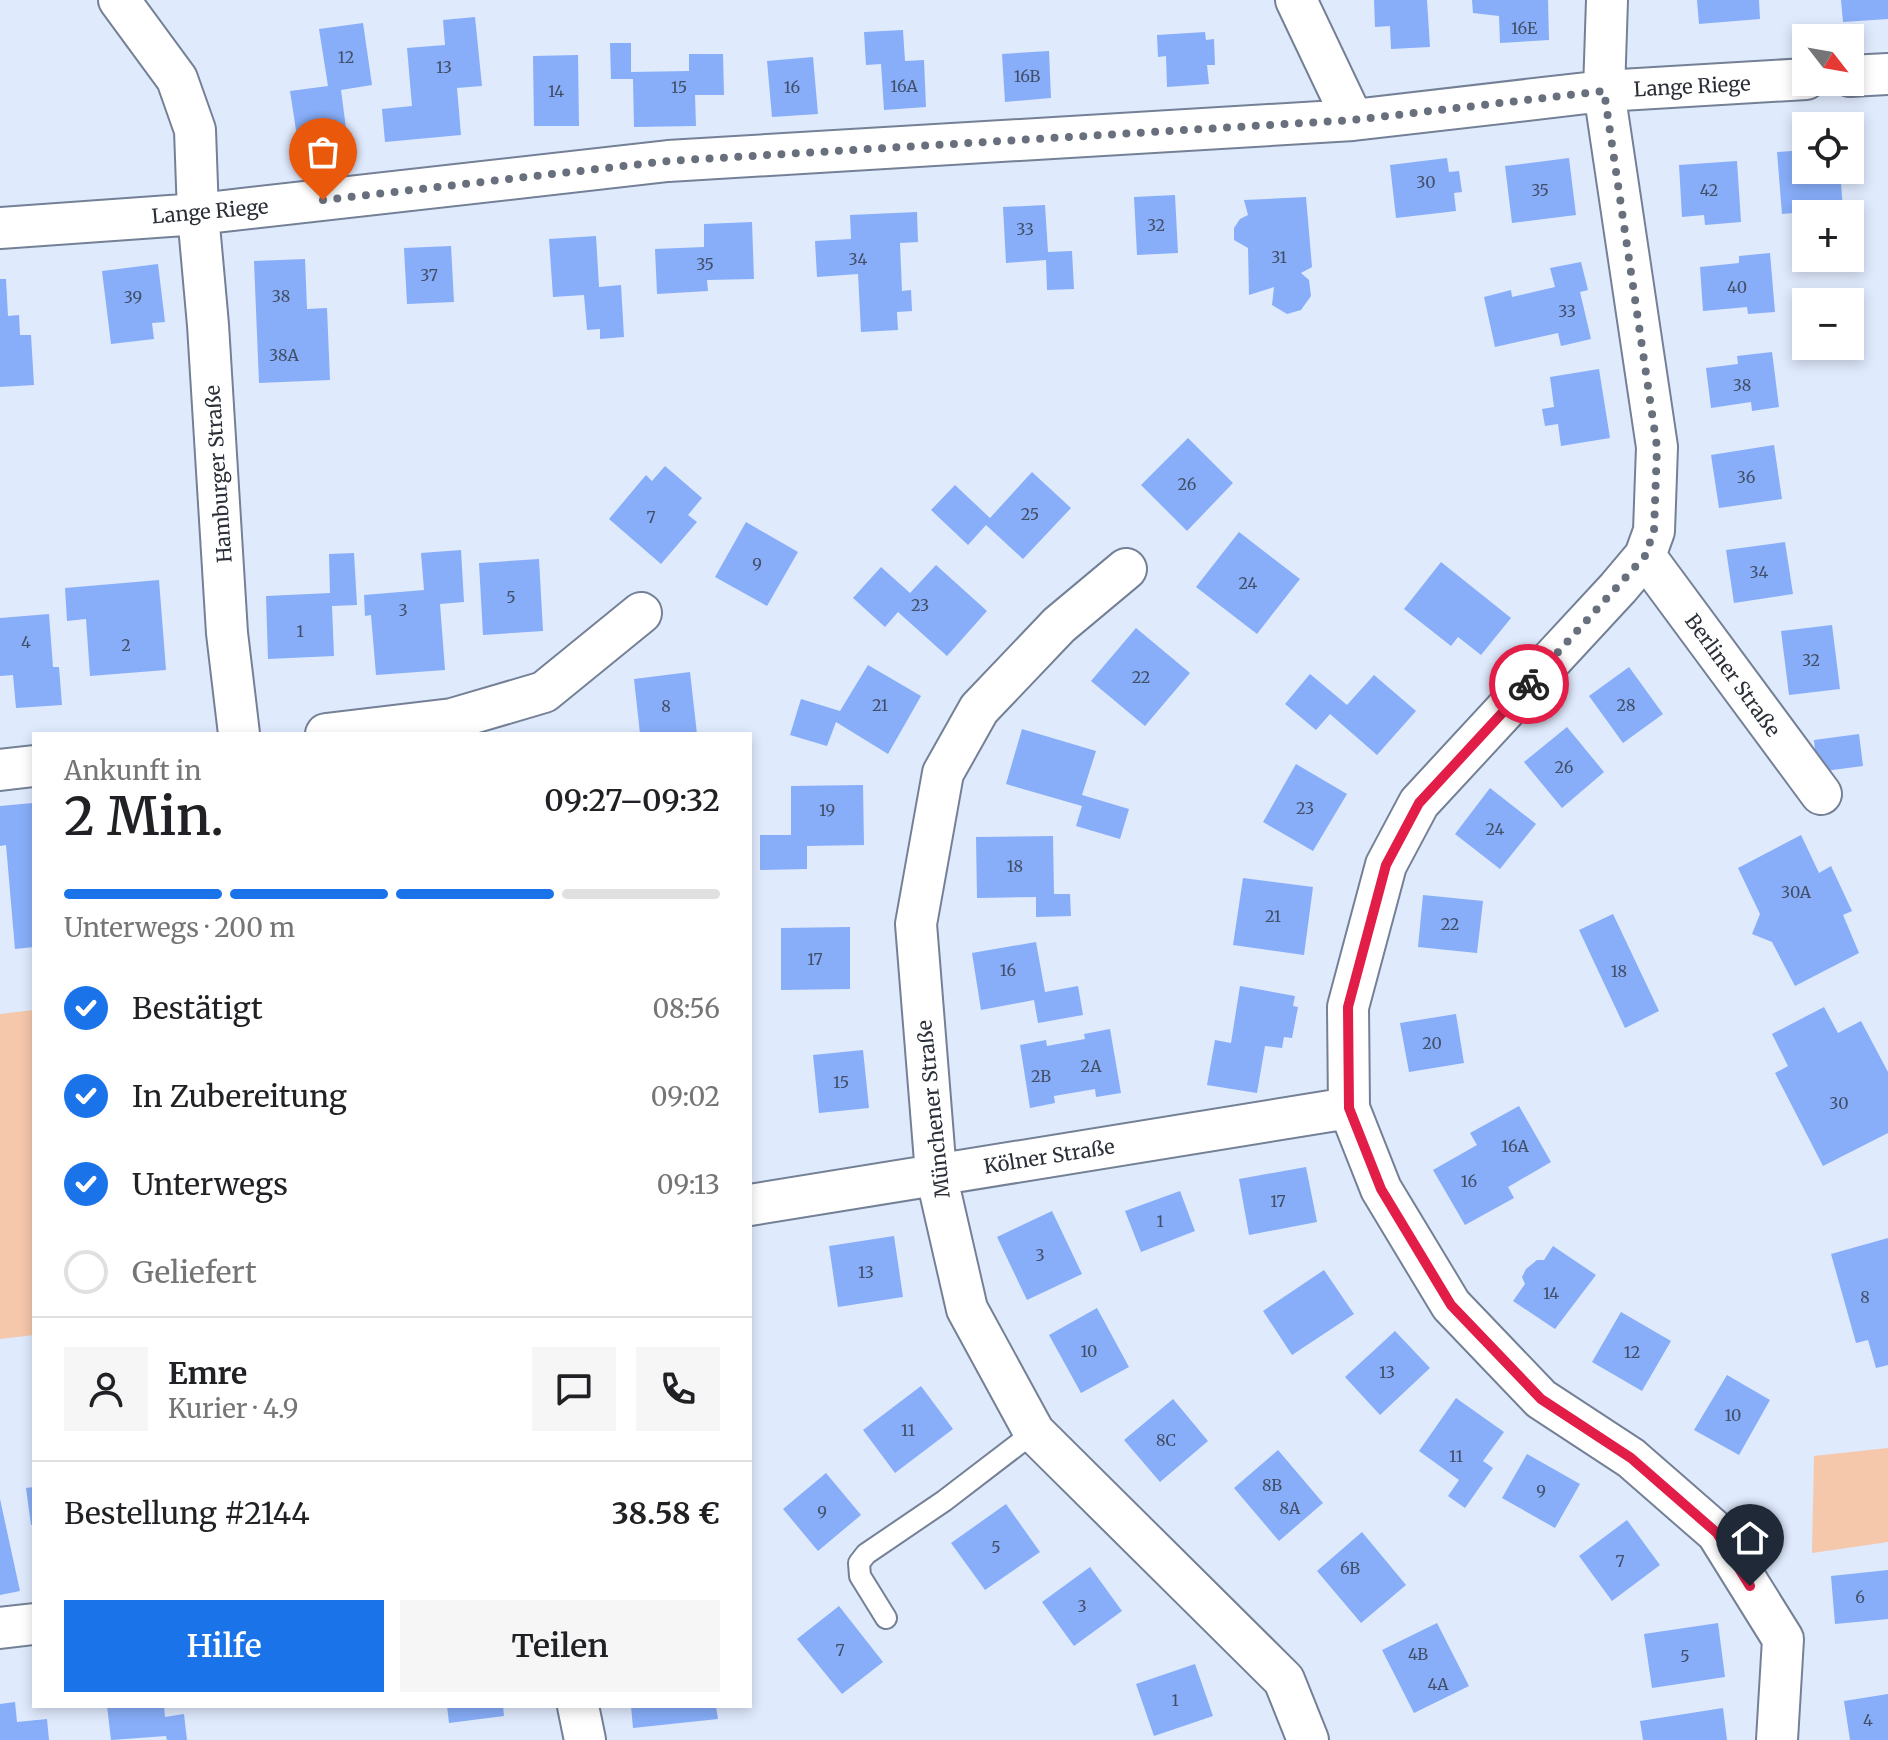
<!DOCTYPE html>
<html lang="de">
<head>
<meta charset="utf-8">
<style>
	body { margin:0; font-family:Merriweather,serif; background:#f6f6f6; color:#202124; height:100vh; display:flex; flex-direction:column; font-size:30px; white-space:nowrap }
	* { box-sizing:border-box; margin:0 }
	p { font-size:26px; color:#757577 }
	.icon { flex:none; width:44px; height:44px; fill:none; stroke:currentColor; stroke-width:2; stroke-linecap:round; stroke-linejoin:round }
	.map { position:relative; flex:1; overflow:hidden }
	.details { position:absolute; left:32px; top:732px; width:720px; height:976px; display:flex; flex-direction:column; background:#fff; border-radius:0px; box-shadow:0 4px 12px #0003 }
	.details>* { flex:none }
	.needle { width:52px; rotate:121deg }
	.controls { position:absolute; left:1792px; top:24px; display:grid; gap:16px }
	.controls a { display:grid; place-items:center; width:72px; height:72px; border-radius:0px; background:#fff; box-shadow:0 4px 12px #0003; font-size:40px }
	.pin { position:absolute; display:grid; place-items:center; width:68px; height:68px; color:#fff; margin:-82px -34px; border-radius:50% 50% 50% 0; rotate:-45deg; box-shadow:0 0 8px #0007 }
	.pin .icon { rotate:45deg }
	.courier { position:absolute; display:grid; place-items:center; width:80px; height:80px; margin:-40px; border:6px solid #e11d48; border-radius:50%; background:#fff; color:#222; box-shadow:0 2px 10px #0007 }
	.head em { font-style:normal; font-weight:600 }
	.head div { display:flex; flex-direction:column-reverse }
	.head { display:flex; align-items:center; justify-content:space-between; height:136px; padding:0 32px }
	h1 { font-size:52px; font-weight:600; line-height:60px }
	.bar { display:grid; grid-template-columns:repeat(4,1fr); gap:12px 8px; align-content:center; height:96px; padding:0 32px }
	.bar i { height:10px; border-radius:6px; background:#e0e0e0 }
	.bar .on { background:#1a73e8 }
	.bar p { grid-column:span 4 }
	.line { display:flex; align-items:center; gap:20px; padding:0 32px; border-top:2px solid #e0e0e0 }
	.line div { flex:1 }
	.round { display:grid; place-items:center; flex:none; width:84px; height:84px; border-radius:0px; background:#f6f6f6 }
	ol { padding:0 32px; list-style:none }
	li { display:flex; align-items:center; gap:24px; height:88px }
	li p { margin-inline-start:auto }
	li .icon { padding:8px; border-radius:50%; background:#1a73e8; color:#fff; stroke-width:4 }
	li:last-child { color:#757577 }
	li i { width:44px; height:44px; border:4px solid #e0e0e0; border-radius:50% }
	.action { display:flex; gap:16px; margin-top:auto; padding:16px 32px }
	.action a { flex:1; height:92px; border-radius:0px; background:#1a73e8; color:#fff; font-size:32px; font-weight:600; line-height:92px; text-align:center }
	.action a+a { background:#f6f6f6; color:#202124 }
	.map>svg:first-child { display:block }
	.green { fill:#f5c7ab }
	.building { fill:#88aef9 }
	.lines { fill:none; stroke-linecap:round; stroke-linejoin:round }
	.lane-casing { stroke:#748096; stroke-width:24 }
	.street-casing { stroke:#748096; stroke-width:44 }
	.lane { stroke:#fff; stroke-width:20 }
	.street { stroke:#fff; stroke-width:40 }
	.done { stroke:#69707d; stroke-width:8; stroke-dasharray:0 14.4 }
	.route { stroke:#e11d48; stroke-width:10 }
	.labels { text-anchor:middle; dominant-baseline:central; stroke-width:6; stroke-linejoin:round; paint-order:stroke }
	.number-label { font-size:16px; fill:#424f68 }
	.street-label { font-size:20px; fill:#2a2f38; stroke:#fff }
</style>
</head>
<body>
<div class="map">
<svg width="1888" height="1740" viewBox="0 0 1888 1740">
	<rect width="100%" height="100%" fill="#dfeafd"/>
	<path class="green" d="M34,1010V1335L0,1339V1014Z
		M1888,1448V1542L1812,1553L1814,1456Z"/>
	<path class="building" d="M1374,0H1427L1430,47L1391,49L1390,26L1375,27Z
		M1472,0H1548L1549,40L1500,43L1499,16L1473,13Z
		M1697,0H1759L1760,19L1699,24Z
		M1841,0H1888V19L1843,22Z
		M475,17L482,86L457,88L461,135L385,142L382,109L412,106L407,48L445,45L443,20Z
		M363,23L372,85L341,90L347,136L298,143L290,91L328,86L319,29Z
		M903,30L905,61L924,60L926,107L884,110L881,64L866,65L864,32Z
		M1205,32L1206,40L1214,39L1215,65H1207L1209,84L1167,87L1166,56L1158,57L1157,35Z
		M610,43H631V72L689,71V54H723L724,95H695L696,126L634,127L633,79H611Z
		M1049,51L1051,98L1005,102L1002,54Z
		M578,55L579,126H534L533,56Z
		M813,57L818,114L772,117L767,61Z
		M1806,150V170H1840L1843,209L1782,214L1777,152Z
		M1447,158L1449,172L1459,171L1462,192L1454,193L1456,211L1396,218L1390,165Z
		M1569,158L1576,215L1512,223L1505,166Z
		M1737,161L1741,222L1705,225L1704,215L1682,217L1679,165Z
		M1175,195L1178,253L1137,255L1134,197Z
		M1306,197L1312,267L1301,273L1309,280L1311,296L1301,310L1287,314L1272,305L1274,287L1249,295L1248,248L1234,240V228L1240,219L1248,215L1244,200Z
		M1045,205L1048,252L1072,251L1074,289L1047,290L1046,260L1006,263L1003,207Z
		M917,212L918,242L900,243L902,291L911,290L912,311L897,312L898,330L861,332L858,274L817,277L815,241L851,239L850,215Z
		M752,222L754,279L707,280L708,291L657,294L655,249L704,247V224Z
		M596,236L599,287L621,285L624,337L600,339V329L587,330L584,295L553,297L549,239Z
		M451,246L454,302L407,304L404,248Z
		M1770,253L1775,312L1748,314L1747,307L1703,311L1700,267L1739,263V256Z
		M305,259L307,309L327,308L330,380L259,383L254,261Z
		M1581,262L1588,290L1580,292L1591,339L1561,346L1558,333L1495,347L1484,297L1511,290L1512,297L1555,287L1550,268Z
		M158,264L165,322L152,323L154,339L111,344L102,271Z
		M0,279H6L8,316L19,315L20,335H31L34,385L0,387Z
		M1772,352L1779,407L1752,411L1751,402L1711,408L1706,368L1738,364L1737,356Z
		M1599,369L1610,438L1561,446L1558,424L1545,426L1542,409L1554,407L1550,377Z
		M1188,438L1233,483L1187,531L1141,485Z
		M1774,445L1782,499L1719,508L1711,455Z
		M665,466L702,498L688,515L697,522L661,564L609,519L646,475L652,481Z
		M1032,472L1071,508L1023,559L986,525L968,545L931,510L955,485L990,518Z
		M746,522L798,552L767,606L715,577Z
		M1239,532L1300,579L1257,634L1196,587Z
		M1785,542L1793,594L1734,603L1726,550Z
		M461,550L464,602L440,604L445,670L376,675L371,615L365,616L364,595L424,590L421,553Z
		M354,553L357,605L332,606L334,656L268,659L266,596L330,593L329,554Z
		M539,559L543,631L483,635L479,563Z
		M1441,562L1511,618L1481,655L1458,637L1451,646L1404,609Z
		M936,565L987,611L947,656L898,612L885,627L853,598L881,567L910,593Z
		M159,580L166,670L90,676L86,619L67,621L65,588Z
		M49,614L53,667H59L62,705L16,708L13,675L0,676V618Z
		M1832,625L1840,689L1789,695L1781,631Z
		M1136,628L1190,673L1145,726L1091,681Z
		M868,665L921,696L888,754L836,722L827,746L790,735L801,699L840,711Z
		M1629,667L1663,714L1623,743L1589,696Z
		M690,672L697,734H640L634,679Z
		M1310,674L1347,705L1374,675L1416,711L1377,755L1330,714L1316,730L1285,704Z
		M1567,727L1604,772L1562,808L1524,762Z
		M1022,729L1096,751L1082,795L1129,809L1120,839L1076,826L1082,806L1006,784Z
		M1859,734L1863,766L1817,772L1814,740Z
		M1296,764L1347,794L1313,851L1263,822Z
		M863,785L864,845L807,846V869L760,870V835H791V786Z
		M1490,788L1536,824L1500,869L1455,834Z
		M33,803L34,947L15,949L6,845L0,846V806Z
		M1801,835L1819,873L1831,866L1852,911L1843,915L1859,953L1795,986L1772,942L1752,934L1760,914L1738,868Z
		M1053,836L1054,894H1070L1071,916L1036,917V897L977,898L976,837Z
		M1243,878L1313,887L1304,955L1233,945Z
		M1423,895L1483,901L1477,953L1418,947Z
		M1613,914L1659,1011L1625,1028L1579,930Z
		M850,927V989L781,990V928Z
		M1036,942L1045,992L1078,986L1083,1015L1038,1023L1034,1000L981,1010L972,953Z
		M1240,986L1295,996L1293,1006L1298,1007L1292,1038L1284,1037L1282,1048L1265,1046L1257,1093L1207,1085L1215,1040L1231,1043Z
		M1824,1007L1838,1033L1861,1021L1888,1072V1133L1823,1166L1775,1073L1788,1066L1772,1034Z
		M1456,1014L1464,1063L1409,1072L1400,1023Z
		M1110,1029L1121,1093L1096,1097L1095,1089L1054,1096L1055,1103L1030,1108L1020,1045L1046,1040L1047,1046L1085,1039L1084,1034Z
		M863,1050L869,1108L819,1113L813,1055Z
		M1519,1106L1551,1162L1508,1187L1514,1198L1465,1225L1433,1170L1477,1145L1470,1133Z
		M1306,1167L1317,1222L1249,1235L1239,1179Z
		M1180,1191L1195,1231L1141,1252L1125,1211Z
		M1052,1211L1082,1274L1027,1300L997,1237Z
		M894,1236L903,1297L838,1307L829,1246Z
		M1888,1238V1365L1876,1368L1868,1340L1856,1343L1831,1254Z
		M1553,1246L1596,1275L1555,1329L1513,1301L1525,1284L1522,1277L1526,1269L1537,1260H1544Z
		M1324,1270L1354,1314L1292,1355L1263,1311Z
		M1097,1308L1129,1367L1081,1393L1049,1335Z
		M1621,1312L1671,1341L1642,1391L1592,1362Z
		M1395,1331L1430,1368L1380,1415L1345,1377Z
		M1727,1375L1770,1400L1739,1455L1694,1430Z
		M921,1386L953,1429L895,1473L863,1430Z
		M1456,1398L1504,1432L1483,1461L1493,1468L1465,1508L1448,1496L1459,1480L1419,1451Z
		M1173,1399L1208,1441L1160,1482L1124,1440Z
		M1278,1450L1323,1503L1279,1541L1234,1488Z
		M1527,1454L1580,1484L1555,1528L1502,1498Z
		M826,1473L861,1515L818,1551L783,1509Z
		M34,1487V1525H31L26,1488Z
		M0,1499L20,1591L0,1595Z
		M1006,1504L1040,1552L985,1590L951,1543Z
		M1627,1520L1660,1565L1612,1601L1579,1556Z
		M1362,1532L1406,1585L1361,1623L1317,1571Z
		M1090,1567L1122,1611L1074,1646L1042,1602Z
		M1888,1570V1619L1835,1624L1831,1576Z
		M839,1606L883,1662L842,1694L797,1639Z
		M1437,1623L1469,1686L1414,1713L1382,1650Z
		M1718,1623L1725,1677L1652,1688L1644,1634Z
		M1195,1664L1213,1716L1154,1736L1136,1684Z
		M1888,1694V1740H1850L1844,1701Z
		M15,1702L17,1722L47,1719L49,1740H0V1704Z
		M107,1706H164L165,1717L184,1714L187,1740H167L166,1736L111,1740Z
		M447,1706H503L504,1716L449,1723Z
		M631,1706H716L718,1719L633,1728Z
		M1723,1708L1727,1740H1643L1640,1721Z"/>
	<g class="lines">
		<defs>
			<path id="lane" d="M886,1618L860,1576L859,1563L866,1554L944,1501L1034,1432"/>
			<path id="street" d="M119,0L177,79L195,130L198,214L208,325L227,633L239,734
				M1296,0L1353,120
				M1607,0L1604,91L1657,447L1654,531L1645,556L1618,588L1419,803L1386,865L1348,1007L1349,1108L1381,1189L1451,1305L1541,1399L1631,1458L1717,1533L1783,1639L1777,1740
				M1850,76L1888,74
				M0,228L198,214L668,161L1353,120L1604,91L1806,79
				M1645,556L1821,794
				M1126,569L1059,625L979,709L943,773L916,924L936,1174L967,1309L1034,1432L1284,1680L1308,1740
				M326,734L452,719L544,692L641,613
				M0,770L34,766
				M750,1205L1349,1108
				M0,1628L34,1624
				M578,1706L585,1740"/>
		</defs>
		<use href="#lane" class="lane-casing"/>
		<use href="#street" class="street-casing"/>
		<use href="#lane" class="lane"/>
		<use href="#street" class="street"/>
	</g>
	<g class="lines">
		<path class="done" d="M323,200L668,161L1353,120L1604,91L1657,447L1654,531L1645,556L1529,684"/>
		<path class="route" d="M1529,684L1419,803L1386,865L1348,1007L1349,1108L1381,1189L1451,1305L1541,1399L1631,1458L1717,1533L1750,1586"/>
	</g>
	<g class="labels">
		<g class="number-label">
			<text x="1524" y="28">16E</text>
			<text x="346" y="57">12</text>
			<text x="444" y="67">13</text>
			<text x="1027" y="76">16B</text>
			<text x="904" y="86">16A</text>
			<text x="679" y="87">15</text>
			<text x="792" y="87">16</text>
			<text x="556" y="91">14</text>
			<text x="1426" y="182">30</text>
			<text x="1540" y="190">35</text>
			<text x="1709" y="190">42</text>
			<text x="1156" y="225">32</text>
			<text x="1025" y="229">33</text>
			<text x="1279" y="257">31</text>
			<text x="858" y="259">34</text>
			<text x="705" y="264">35</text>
			<text x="429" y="275">37</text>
			<text x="1737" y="287">40</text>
			<text x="281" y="296">38</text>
			<text x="133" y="297">39</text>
			<text x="1567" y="311">33</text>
			<text x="284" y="355">38A</text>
			<text x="1742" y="385">38</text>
			<text x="1746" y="477">36</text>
			<text x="1187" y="484">26</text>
			<text x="1030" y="514">25</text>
			<text x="651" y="517">7</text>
			<text x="757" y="564">9</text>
			<text x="1759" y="572">34</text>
			<text x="1248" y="583">24</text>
			<text x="511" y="597">5</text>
			<text x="920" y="605">23</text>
			<text x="403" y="610">3</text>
			<text x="300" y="631">1</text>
			<text x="26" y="642">4</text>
			<text x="126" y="645">2</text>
			<text x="1811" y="660">32</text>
			<text x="1141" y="677">22</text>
			<text x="880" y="705">21</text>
			<text x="1626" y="705">28</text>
			<text x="666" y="706">8</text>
			<text x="1564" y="767">26</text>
			<text x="1305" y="808">23</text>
			<text x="827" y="810">19</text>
			<text x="1495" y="829">24</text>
			<text x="1015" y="866">18</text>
			<text x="1796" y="892">30A</text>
			<text x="1273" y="916">21</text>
			<text x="1450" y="924">22</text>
			<text x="815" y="959">17</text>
			<text x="1008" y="970">16</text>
			<text x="1619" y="971">18</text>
			<text x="1432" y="1043">20</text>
			<text x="1091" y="1066">2A</text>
			<text x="1041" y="1076">2B</text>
			<text x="841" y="1082">15</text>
			<text x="1839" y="1103">30</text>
			<text x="1515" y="1146">16A</text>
			<text x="1469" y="1181">16</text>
			<text x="1278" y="1201">17</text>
			<text x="1160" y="1221">1</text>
			<text x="1040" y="1255">3</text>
			<text x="866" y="1272">13</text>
			<text x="1551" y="1293">14</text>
			<text x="1865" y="1297">8</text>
			<text x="1089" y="1351">10</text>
			<text x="1632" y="1352">12</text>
			<text x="1387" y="1372">13</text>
			<text x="1733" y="1415">10</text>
			<text x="908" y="1430">11</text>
			<text x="1166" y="1440">8C</text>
			<text x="1456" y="1456">11</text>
			<text x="1272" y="1485">8B</text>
			<text x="1541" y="1491">9</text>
			<text x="1290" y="1508">8A</text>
			<text x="822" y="1512">9</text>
			<text x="996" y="1547">5</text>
			<text x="1620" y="1561">7</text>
			<text x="1350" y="1568">6B</text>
			<text x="1860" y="1597">6</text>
			<text x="1082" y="1606">3</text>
			<text x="840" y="1650">7</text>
			<text x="1418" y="1654">4B</text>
			<text x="1685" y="1656">5</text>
			<text x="1438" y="1684">4A</text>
			<text x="1175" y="1700">1</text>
			<text x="1868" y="1720">4</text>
		</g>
		<g class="street-label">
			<text transform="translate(1692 86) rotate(-3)">Lange Riege</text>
			<text transform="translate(210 211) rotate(-5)">Lange Riege</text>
			<text transform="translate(218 474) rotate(-94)">Hamburger Straße</text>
			<text transform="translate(1733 675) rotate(54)">Berliner Straße</text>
			<text transform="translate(933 1109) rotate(-96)">Münchener Straße</text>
			<text transform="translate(1049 1156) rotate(-9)">Kölner Straße</text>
		</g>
	</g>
</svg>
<div class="controls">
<a><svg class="needle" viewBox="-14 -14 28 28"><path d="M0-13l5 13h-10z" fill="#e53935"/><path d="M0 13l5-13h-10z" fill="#757577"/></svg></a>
<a><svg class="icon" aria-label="locate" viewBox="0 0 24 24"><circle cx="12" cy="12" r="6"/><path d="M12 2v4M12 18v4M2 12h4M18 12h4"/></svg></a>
<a>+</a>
<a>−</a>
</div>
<div class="pin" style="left:323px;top:200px;background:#ea580c"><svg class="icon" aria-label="bag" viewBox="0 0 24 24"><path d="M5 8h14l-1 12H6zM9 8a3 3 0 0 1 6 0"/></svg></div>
<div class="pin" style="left:1750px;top:1586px;background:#1f2937"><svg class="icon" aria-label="home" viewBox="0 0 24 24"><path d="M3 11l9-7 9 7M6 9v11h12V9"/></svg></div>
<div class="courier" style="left:1529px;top:684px"><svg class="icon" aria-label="bike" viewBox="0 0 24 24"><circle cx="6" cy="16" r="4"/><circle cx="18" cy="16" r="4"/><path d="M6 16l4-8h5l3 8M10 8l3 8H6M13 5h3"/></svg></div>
<section class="details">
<div class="head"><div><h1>2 Min.</h1><p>Ankunft in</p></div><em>09:27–09:32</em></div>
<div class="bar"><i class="on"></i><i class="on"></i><i class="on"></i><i></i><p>Unterwegs · 200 m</p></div>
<ol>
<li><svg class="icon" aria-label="check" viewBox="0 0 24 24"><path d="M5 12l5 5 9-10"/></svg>Bestätigt<p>08:56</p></li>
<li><svg class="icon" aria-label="check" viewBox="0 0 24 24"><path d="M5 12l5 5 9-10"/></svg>In Zubereitung<p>09:02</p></li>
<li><svg class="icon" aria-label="check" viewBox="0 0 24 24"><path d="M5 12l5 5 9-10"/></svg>Unterwegs<p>09:13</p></li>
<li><i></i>Geliefert</li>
</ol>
<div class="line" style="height:144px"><a class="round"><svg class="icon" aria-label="person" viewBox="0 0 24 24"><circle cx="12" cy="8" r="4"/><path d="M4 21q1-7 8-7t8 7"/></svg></a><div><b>Emre</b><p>Kurier · 4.9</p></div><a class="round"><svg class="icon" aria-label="chat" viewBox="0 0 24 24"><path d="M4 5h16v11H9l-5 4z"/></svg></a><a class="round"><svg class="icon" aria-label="phone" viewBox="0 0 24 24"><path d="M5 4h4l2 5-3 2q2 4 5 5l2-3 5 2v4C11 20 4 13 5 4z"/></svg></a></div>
<div class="line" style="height:104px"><div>Bestellung #2144</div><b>38.58 €</b></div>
<div class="action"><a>Hilfe</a><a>Teilen</a></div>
</section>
</div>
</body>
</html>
